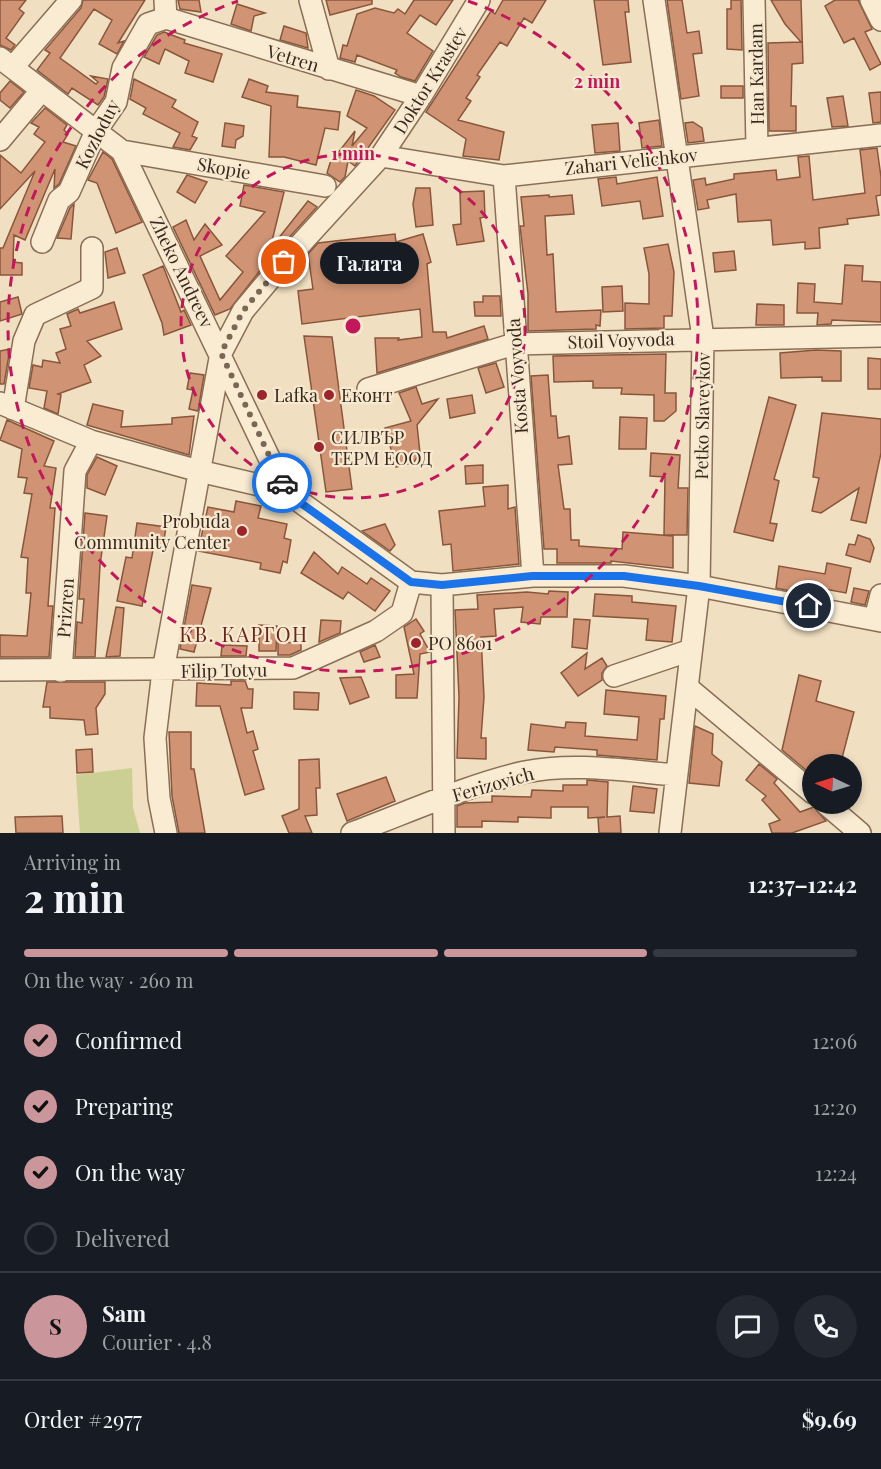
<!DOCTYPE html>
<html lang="en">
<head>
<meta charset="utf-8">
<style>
	body { margin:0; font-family:"Playfair Display",serif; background:#242831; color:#f1f3f6; height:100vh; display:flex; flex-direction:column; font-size:22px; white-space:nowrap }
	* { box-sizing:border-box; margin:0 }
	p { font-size:20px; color:#9ea1a6 }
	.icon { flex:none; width:33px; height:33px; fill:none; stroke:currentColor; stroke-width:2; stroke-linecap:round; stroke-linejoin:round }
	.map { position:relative; height:833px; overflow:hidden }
	.panel { display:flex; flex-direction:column; background:#171b24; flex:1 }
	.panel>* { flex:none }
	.needle { width:39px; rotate:274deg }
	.buttons { position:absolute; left:802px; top:754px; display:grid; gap:12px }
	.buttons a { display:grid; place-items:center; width:60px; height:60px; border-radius:50%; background:#171b24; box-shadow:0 3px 9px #0003; font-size:30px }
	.pin { position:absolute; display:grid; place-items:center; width:51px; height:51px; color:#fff; margin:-26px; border:3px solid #fff; border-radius:50%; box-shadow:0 2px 6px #0007 }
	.courier { position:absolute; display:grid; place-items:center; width:60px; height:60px; margin:-30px; border:4px solid #1a73e8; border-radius:50%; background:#fff; color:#222; box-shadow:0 2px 8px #0007 }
	.bubble { position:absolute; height:42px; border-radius:21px; background:#171b24; box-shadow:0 3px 9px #0003; font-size:20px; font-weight:700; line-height:42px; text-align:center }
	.overview em { font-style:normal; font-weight:700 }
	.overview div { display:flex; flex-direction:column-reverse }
	.overview { display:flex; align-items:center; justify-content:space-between; height:102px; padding:0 24px }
	h1 { font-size:39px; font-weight:700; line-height:45px }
	.bar { display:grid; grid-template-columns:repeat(4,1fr); gap:9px 6px; align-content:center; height:72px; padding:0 24px }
	.bar i { height:8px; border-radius:4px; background:#363941 }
	.bar .active { background:#cb969b }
	.bar p { grid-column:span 4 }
	.line { display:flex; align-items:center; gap:15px; padding:0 24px; border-top:2px solid #363941 }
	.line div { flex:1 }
	.round { display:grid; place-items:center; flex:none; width:63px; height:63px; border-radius:32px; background:#242831 }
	ol { padding:0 24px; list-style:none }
	li { display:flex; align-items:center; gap:18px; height:66px }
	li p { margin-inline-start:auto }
	li .icon { padding:6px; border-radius:50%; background:#cb969b; color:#111; stroke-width:4 }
	li:last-child { color:#9ea1a6 }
	li i { width:33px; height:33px; border:3px solid #363941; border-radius:50% }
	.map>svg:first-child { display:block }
	.green { fill:#cbcf93 }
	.building { fill:#d09474; stroke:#8a563b; stroke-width:1.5 }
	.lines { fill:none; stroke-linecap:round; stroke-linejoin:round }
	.minor-casing { stroke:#8a6f57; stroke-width:24 }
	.minor { stroke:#faecd3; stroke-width:21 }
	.done { stroke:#796855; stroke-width:6; stroke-dasharray:0 10.8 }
	.route { stroke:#1a73e8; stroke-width:8 }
	.ring { fill:none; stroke:#c2185b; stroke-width:3; stroke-dasharray:10 8 }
	.poi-dot { fill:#9c242c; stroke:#f7e9d0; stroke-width:2 }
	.labels { text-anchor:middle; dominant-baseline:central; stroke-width:4.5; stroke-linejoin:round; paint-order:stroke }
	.street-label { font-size:18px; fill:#39281c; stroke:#f7e9d0 }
	.poi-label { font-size:18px; fill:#39281c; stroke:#f7e9d0; text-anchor:start }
	.neighbourhood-label { font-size:20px; letter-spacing:1.5px; fill:#682519; stroke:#f7e9d0 }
	.centre { fill:#c2185b; stroke:#f7e9d0; stroke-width:3 }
	.ring-label { font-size:18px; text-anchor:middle; font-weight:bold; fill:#c2185b; stroke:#f7e9d0; stroke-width:4.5; stroke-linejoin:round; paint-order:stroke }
</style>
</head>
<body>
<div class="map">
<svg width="881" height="833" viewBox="0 0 881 833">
	<rect width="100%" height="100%" fill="#f0dfc0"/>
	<path class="green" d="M132,768L133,808L140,833H80L76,775Z"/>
	<path class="building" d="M0,0H26L19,9L24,13L6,38L15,45L11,50L0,45Z
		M83,0H145L118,43L124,41L117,54L99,44L112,20L94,9L60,58L96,84L98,82L91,76L108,79L104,97L98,105L72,88L68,94L37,70L50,53L45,50L81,8Z
		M178,0H199L201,12L180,9Z
		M326,0H372V4L330,15Z
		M414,0H453L436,25L420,15L407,33L433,51L415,81L401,77L395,73L397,70L357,55L355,62L340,58L343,45L347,46L357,14L375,8L394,13L398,9L405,14Z
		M503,0H546L532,23L524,18L507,46L500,42L477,75L480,77L466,98L471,101L458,120L504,132L499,160L463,156L466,139L426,112L491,11L495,14Z
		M594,0H628L629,12H625L631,62L603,65Z
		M667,0H682L687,33L699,31L702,53L693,54L699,96L681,99Z
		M731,0H741L742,50L727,49V9H731Z
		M771,0H801L803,63L792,64L791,106H796V131H769L768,43L801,42L785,24Z
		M835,0H858L872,29L865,32L881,64L870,70L854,38L844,43L825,6Z
		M237,4L265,13L254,16L251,31L231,24Z
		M284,26L306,33L308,48L280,40Z
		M164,32L185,40L184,43L222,54L213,82L185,73L189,61L165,49L159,64L144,57L157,35Z
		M134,79L176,100L172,107L198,122L192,136L197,138L190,150L173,147L180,133L143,114L146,108L130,99Z
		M249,79L268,86L266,92L298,96L297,107L340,112L338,130L325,128L316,165L284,157H269L271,106L242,97Z
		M10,81L24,92L10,108L0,100V93Z
		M721,86H743V98H721Z
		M356,90L374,96L395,110L358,162L355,166L348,161L345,177L340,182L327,173L330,163L355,131L352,146L367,128L347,116Z
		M881,92V122L873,123L869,93Z
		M843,96L848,126L832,127L827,98Z
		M45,108L67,125L64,130L68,134L63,142L76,146L59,184L54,188L55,169L25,240L14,235L13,262L22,263V275H0V248H3L35,171L0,209V155L21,173L45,142L34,134L39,127L31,123Z
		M659,120L662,146L642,148L639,123Z
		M693,122L702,128L704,141L688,143L685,123Z
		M225,123L244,126L243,136L236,140L235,148L222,146Z
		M618,123L620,151L595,153L592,125Z
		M877,148L881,177V195L876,196L879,215L847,219L848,224L819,228L820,248L805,249V242L773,245L771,220L738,222L736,194L707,200L709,208L698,210L693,180L705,178L706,185L734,179V174L776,170L777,180L800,177L798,157L809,156L813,200L865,193L860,150Z
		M103,152L112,159L142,222L116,233L97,183L88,180Z
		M187,175L207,182L195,203L177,192Z
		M616,177L617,184L657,177L663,216L643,219L640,201L602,206L598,179Z
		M244,185L284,192L270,249L308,201L317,207L275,253L270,249L266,263L230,309L215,315L173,227L186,220L194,240L205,224L222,245L200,256L220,300L243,272L226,256L265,212L240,206Z
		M416,188H430L433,225L416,227L413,204Z
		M484,191L485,217L480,218L484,241L457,245L453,225L461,224L460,192Z
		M549,195V197L572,195L574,214L545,216L547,255L553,254L556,312L601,310L600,326L596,325V329L528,331V294L520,226H524L521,197Z
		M74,204L71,239L57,238L70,208Z
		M395,234L396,242L423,234L431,262L427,264L433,332H446L447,338L484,326L488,339L377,373L375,338H399L398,340L422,337L420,309L302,324L298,291L313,289L308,254L318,243Z
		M668,244L674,272L672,316H664V328L625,329V303L649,304V274L644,248Z
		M117,248L125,273L108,278L105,252Z
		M734,251L736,270L715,272L713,253Z
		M845,265L863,266L862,281L881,282V322L832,320L831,324L817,325L818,313H797L798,283L815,284L814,302L842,304Z
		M163,266L181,312L184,310L191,325L164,335L162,323L143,275Z
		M622,286L623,311L603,312L602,287Z
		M483,296H500L501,316H475L474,302H483Z
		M18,297L22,314L0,321V302Z
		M114,302L122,329L87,341L101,356L84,365L91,382L58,394L61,395L58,414L44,408L47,391L29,388L33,365L42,367L43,360L60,363L56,353L66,349L60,329L71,326L67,314L78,309L80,313Z
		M757,304L784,305V325H756Z
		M304,336L332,337L352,489L326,492Z
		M10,349L4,384H0V351Z
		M816,350L841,351V381H822V377L781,378L780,353Z
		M666,354L665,393H676V411L664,421H654V395L621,394L622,388H593V381L554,382L553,356Z
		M868,358L881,359V389H868Z
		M496,363L504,387L486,393L478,368Z
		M190,373L204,375L198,411L189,409L193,390L187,389Z
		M548,375L551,416H556L558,438L569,436L572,464L558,465L564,509H570L571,540H579V546L622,549L623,532L673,536V568L611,561V563H557V549H544L531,376Z
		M416,387L422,404L438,399L417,425L420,453L414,462L396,467L385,428L411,421L399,393Z
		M472,395L475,413L450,418L447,399Z
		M769,397L796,405L774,479L779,481L770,523L777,524L773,541L734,532Z
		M93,404L123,411L121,427L172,424V418L194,416L189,455L87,425Z
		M822,413L881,419V453L866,523L851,520L859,488L821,513L812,511L819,478L813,477Z
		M620,417L647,418L646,449H619Z
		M7,420L54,441L44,466L56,468L50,508H55L48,606H53L49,657H0V635L27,636L31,593H26L28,558L21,557L32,494L24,493L27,478L18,477L22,449L0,440Z
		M651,453L680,455L678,488H688L687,535H664L665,477L650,476Z
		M97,457L117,466L105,495L87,488V475Z
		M483,465V483L466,484L465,466Z
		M508,485V509L515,507L519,564L453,571L451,544L443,545L439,511L485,506L483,487Z
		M236,501L261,506L258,518L287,524L284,538L291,540L287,563L283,561L280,573L260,569L261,563L198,551L208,507L234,512Z
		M85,513L107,516L100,565L95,657H75L77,622L82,623L84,599H79Z
		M137,523L166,527L163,546L154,545L142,606L117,601L126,557L132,558Z
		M385,524L395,545L390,551L362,531Z
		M858,535L870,539L874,548L870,562L846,555L849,544L855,545Z
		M314,552L338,574L342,567L367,584L371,578L390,591L375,611L348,592L343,599L301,573Z
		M827,563L851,568L846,593L802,585L801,593L776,588L779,566L825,574Z
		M192,585L211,588L194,652L180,649Z
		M854,588L869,591L865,605L851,602Z
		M549,591L568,592L567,617H541L540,624L521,622L523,607L494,609L496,636L481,637L484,697L481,738H486V759L457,758L459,697L455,610L478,609L477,595L527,592L548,594Z
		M595,594L632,596V602L676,606L672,642L646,640L648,619L593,616Z
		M116,607L124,608L120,656L106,657Z
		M416,619L424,631L420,634L430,652L420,654L417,698H396V675L414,674L404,627Z
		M574,619L590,620L587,649L572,647Z
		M321,620L341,621L340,633L319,642Z
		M259,625L277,626L276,651H259Z
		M278,642L301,643V650L290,655H278Z
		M222,645L247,646L246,656H221Z
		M375,645L380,657L364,662L360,652Z
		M587,653L585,669L602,658L607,666L602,673V680L578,696L561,673Z
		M799,675L821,681L816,701L854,712L842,758L835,765H813V776L782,750Z
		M361,677L369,697L350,704L340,678Z
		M231,681H245L248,689H253L252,708H241L247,733L253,731L258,749L253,751L264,789L245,795L220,706H196L197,683L231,685Z
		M47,682H105V694L96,708L98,734L86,735L84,720L50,718V707H43Z
		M606,690L666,696L664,719H660L657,760L597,755V750L555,747L554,752L528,750L531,724L565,728L566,722L586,723L585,736L637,740L639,717L604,714Z
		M294,692L319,693L318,710L294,709Z
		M695,726L713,734L712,754L722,762L719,786L689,783Z
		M169,732H191V769H194L205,833H179L172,796Z
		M92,749L93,772L77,773L76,750Z
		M319,759L320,788H316L317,815L305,816L312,833H289L282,816L299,809V760Z
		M759,764L777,779L774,783L800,812L814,807L826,821L792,833H772L769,824L780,820L762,800L766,796L746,780Z
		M386,777L395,801L347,821L337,794Z
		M587,780L608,782L607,817L620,816L621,833H599L598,818L605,817L588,818V807H551V818L518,817V822L482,821V827H457V806L465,803L492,802V796L531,797L532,790L563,791V785H587Z
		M633,786L657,789L654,813L630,811Z
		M62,816L63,833H16L15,817Z"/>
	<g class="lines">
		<defs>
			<path id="minor" d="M310,0L329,69
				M654,0L703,338L699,586L670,833
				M754,0L757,148
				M871,0L881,20
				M166,18L421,96
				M0,58L122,151L285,491
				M13,67L71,0
				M0,140L41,91
				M122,151L325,186
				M381,156L504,176L881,135
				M504,176L533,576
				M42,242L59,200L69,192L96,131L116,102L123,68L148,24L166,18L165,0
				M368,389L514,344L881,336
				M0,403L91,441L199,471L285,491L411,582L442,585L533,576H624L699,586L881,621
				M13,409L24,341L35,315L92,288V248
				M442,585L444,833
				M875,619L881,595
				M0,670L293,668L376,631L402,613L411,582
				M61,671L75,471L91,441
				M614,676L691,650
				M687,687L813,793
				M826,804L860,833
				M166,833L159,798L155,738L163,671L221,353L243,311L284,262L381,156L421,96L479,0
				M352,833C406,813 470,784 525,772C574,762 627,771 676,775"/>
		</defs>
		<use href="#minor" class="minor-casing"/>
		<use href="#minor" class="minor"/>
	</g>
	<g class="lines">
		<path class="done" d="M282,483L221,353L243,311L284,262"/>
		<path class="route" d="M282,483L285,491L298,501L411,582L442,585L532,576H624L699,586L809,606"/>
	</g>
	<g class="ring">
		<circle cx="353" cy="326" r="172"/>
		<path d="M468 1A345 345 0 1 1 238 1"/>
	</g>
	<g class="poi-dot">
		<circle cx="262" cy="395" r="6"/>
		<circle cx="329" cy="395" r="6"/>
		<circle cx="319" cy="447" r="6"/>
		<circle cx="242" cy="531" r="6"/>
		<circle cx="416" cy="643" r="6"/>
	</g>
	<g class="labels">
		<g class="street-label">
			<text transform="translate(293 58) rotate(17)">Vetren</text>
			<text transform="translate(756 74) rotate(-91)">Han Kardam</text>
			<text transform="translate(430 80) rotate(-58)">Doktor Krastev</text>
			<text transform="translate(97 134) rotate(-63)">Kozloduy</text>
			<text transform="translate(631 161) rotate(-6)">Zahari Velichkov</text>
			<text transform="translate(224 168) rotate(10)">Skopie</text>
			<text transform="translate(182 272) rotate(64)">Zheko Andreev</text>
			<text transform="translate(621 340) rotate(-2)">Stoil Voyvoda</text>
			<text transform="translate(517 376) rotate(-94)">Kosta Voyvoda</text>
			<text transform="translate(702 416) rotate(-89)">Petko Slaveykov</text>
			<text transform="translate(65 608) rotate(-86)">Prizren</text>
			<text transform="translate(224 670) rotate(-1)">Filip Totyu</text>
			<text transform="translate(493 784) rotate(-16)">Ferizovich</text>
		</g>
		<g class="poi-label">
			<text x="274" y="395">Lafka</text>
			<text x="341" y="395">Еконт</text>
			<text x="331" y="437">СИЛВЪР<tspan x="331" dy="21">ТЕРМ ЕООД</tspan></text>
			<text x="230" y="521" text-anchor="end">Probuda<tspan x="230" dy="21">Community Center</tspan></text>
			<text x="428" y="643">PO 8601</text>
		</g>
		<g class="neighbourhood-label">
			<text x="244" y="633">КВ. КАРГОН</text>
		</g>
	</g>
	<circle cx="353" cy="326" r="9" class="centre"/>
	<g class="ring-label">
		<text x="597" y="88">2 min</text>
		<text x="353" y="160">1 min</text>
	</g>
</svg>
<div class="buttons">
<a><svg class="needle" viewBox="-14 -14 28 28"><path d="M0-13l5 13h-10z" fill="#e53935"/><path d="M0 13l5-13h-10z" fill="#9ea1a6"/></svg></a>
</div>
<div class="pin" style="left:284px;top:262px;background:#ea580c"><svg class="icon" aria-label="bag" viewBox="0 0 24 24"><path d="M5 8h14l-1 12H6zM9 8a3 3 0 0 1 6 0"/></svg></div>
<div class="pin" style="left:809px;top:606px;background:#1f2937"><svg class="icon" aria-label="home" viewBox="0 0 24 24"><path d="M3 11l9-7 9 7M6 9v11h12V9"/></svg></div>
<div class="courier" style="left:282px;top:483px"><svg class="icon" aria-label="car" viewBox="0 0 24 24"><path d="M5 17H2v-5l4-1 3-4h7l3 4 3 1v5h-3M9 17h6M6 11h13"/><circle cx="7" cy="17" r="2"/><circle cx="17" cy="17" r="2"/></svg></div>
<div class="bubble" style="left:320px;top:242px;width:99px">Галата</div>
</div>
<section class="panel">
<div class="overview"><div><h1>2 min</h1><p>Arriving in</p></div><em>12:37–12:42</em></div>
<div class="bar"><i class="active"></i><i class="active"></i><i class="active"></i><i></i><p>On the way · 260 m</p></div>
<ol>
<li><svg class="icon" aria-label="check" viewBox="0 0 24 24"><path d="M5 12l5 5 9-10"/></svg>Confirmed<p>12:06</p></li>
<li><svg class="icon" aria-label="check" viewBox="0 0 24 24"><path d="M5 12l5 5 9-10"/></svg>Preparing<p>12:20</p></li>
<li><svg class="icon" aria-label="check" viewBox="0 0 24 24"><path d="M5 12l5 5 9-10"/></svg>On the way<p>12:24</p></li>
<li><i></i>Delivered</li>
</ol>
<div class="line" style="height:108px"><b class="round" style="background:#cb969b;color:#111">S</b><div><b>Sam</b><p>Courier · 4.8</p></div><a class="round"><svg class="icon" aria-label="chat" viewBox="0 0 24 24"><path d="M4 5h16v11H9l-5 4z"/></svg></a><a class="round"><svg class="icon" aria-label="phone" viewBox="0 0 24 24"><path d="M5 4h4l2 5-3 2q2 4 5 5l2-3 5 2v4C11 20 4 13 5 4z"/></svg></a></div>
<div class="line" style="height:78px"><div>Order #2977</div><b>$9.69</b></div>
</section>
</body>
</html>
